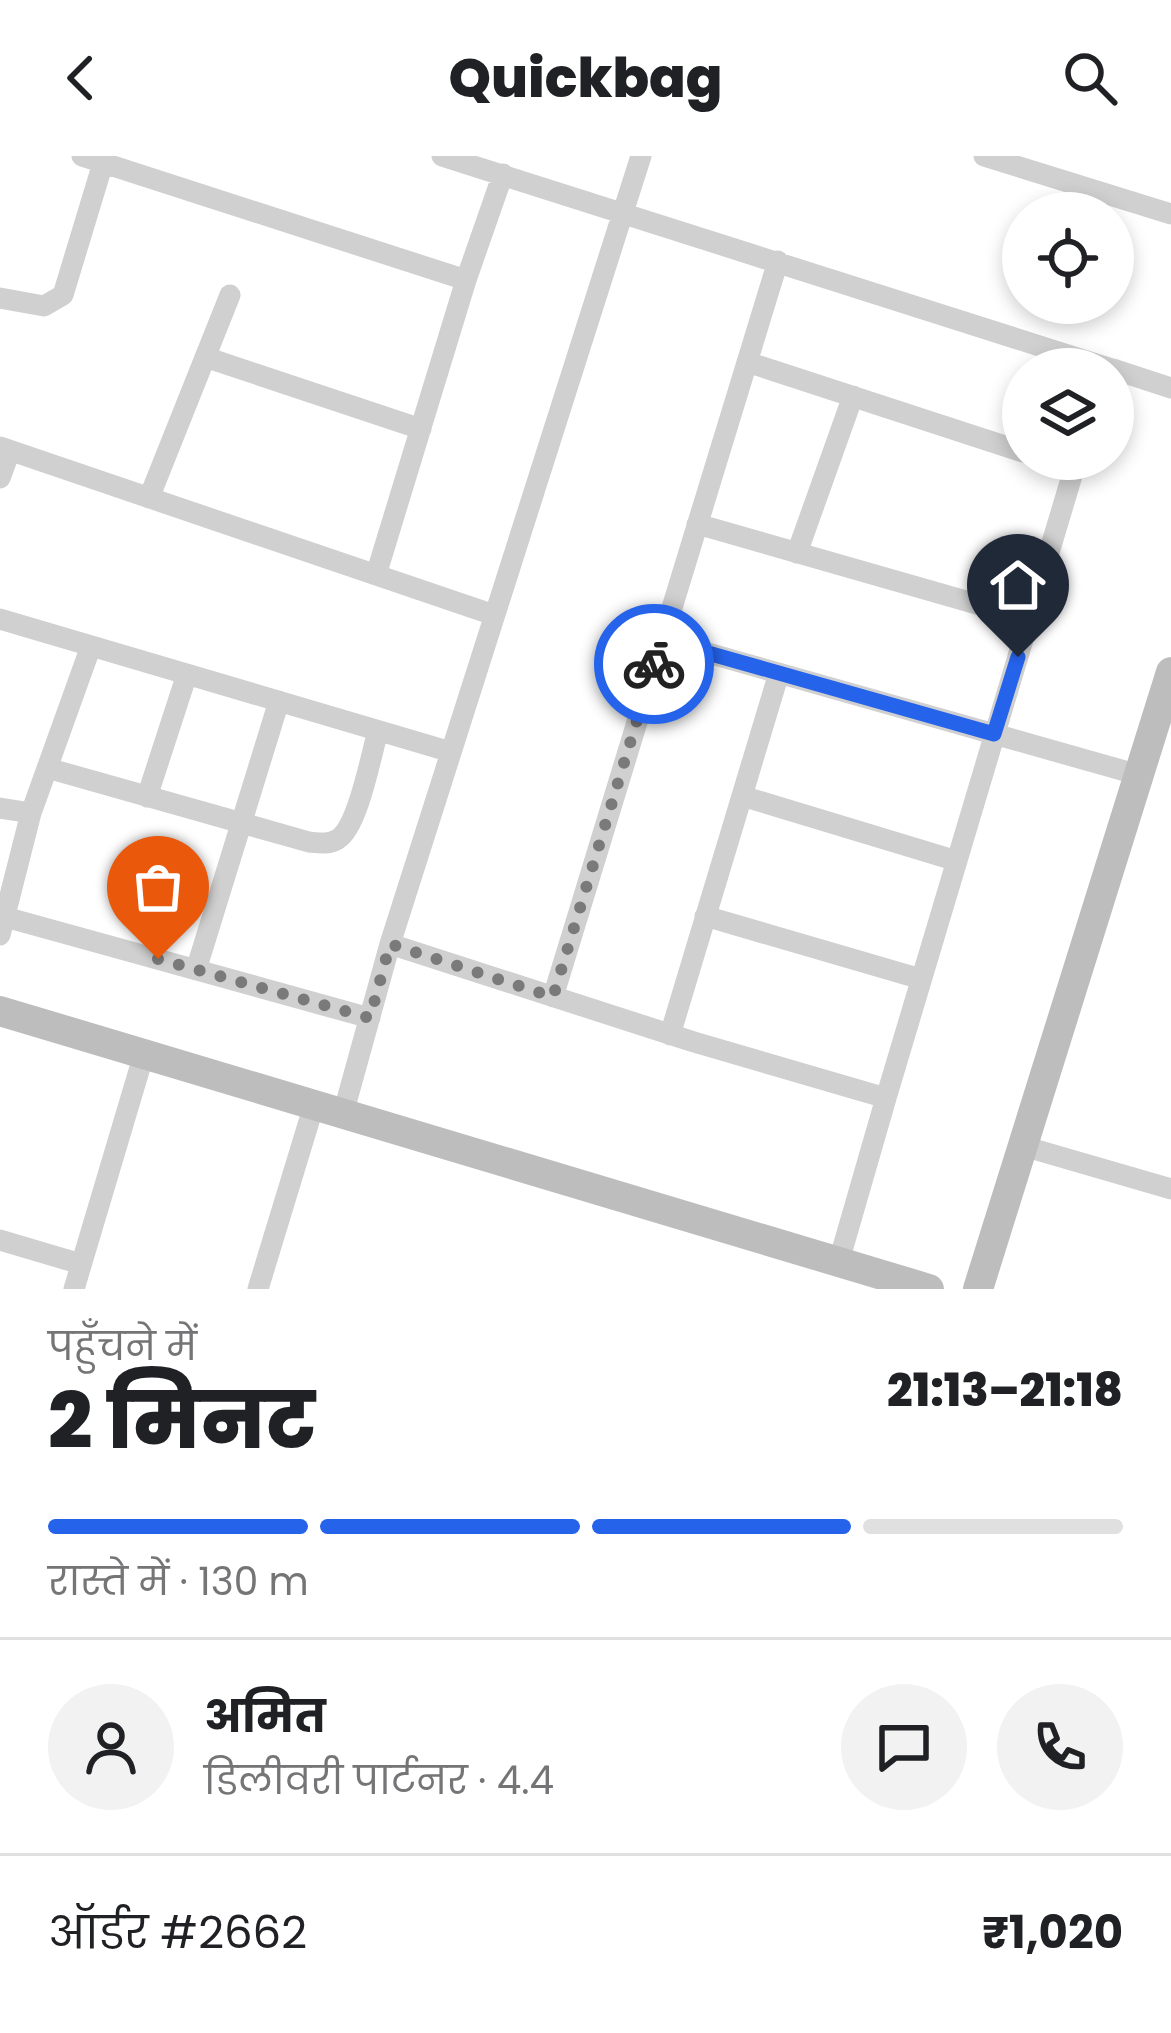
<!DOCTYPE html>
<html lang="hi">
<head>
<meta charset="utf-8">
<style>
	body { margin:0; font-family:Poppins,"Noto Sans Devanagari",sans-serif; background:#f2f2f2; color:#202124; height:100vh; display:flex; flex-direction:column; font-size:45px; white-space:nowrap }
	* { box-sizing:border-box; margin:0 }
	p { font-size:39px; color:#757577 }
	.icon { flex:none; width:66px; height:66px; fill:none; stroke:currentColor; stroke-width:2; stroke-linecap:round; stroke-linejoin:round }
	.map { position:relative; height:1133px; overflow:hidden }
	.side { display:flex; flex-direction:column; background:#fff; flex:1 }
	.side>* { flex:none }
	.tools { position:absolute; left:1002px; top:36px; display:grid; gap:24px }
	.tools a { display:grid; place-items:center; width:132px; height:132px; border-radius:50%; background:#fff; box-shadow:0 6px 18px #0003; font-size:60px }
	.pin { position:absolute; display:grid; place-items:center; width:102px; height:102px; color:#fff; margin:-123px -51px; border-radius:50% 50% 50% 0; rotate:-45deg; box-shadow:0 0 12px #0007 }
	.pin .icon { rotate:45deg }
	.courier { position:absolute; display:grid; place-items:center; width:120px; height:120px; margin:-60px; border:9px solid #2563eb; border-radius:50%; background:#fff; color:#222; box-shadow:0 3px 15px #0007 }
	.head em { font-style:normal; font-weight:800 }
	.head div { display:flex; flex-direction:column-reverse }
	.head { display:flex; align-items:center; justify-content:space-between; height:204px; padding:0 48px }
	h1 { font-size:78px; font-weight:800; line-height:90px }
	.bar { display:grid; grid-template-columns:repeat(4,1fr); gap:18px 12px; align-content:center; height:144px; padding:0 48px }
	.bar i { height:15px; border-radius:9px; background:#e0e0e0 }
	.bar .active { background:#2563eb }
	.bar p { grid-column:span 4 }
	.line { display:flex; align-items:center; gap:30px; padding:0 48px; border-top:3px solid #e0e0e0 }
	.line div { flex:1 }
	.round { display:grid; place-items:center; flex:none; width:126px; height:126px; border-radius:63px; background:#f2f2f2 }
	header { display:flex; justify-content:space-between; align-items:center; height:156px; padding:0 48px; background:#fff; font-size:54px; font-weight:800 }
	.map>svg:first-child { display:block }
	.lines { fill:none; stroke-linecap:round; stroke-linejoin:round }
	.street { stroke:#d0d0d0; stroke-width:21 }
	.secondary { stroke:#bdbdbd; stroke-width:30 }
	.done { stroke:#7a7a7a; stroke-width:12; stroke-dasharray:0 21.6 }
	.route { stroke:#2563eb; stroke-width:15 }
</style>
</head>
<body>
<header><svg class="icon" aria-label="back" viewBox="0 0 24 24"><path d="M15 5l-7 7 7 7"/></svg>Quickbag<svg class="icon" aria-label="search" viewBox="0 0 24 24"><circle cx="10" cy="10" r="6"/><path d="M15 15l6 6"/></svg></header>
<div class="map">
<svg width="1171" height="1133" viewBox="0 0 1171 1133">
	<rect width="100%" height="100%" fill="#fff"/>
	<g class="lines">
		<path class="street" d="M82,0L466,124
			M442,0L1112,213
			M641,0L390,788L694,886L886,942L839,1105
			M984,0L1171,58
			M0,142L44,150L63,139L103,7
			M205,201L421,273
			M747,206L1023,296
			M1113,213L1171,232
			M0,291L494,459
			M1046,303L1074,312
			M0,322L10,295
			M149,342L230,139
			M697,368L1029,463
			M797,397L853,240
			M376,419L466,124L503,18
			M0,463L451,596
			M662,484L1139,619
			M47,612L309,686C319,687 329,689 338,683C358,671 371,599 378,575
			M742,640L957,705
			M147,641L187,518
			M0,652L31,657
			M705,760L921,823
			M5,761L370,862
			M0,779L31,657L91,490
			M196,814L279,545
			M553,841L778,105
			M670,879L779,517
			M886,942L1077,303
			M343,958L390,788
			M1023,990L1171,1033
			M0,1084L81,1108
			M74,1133L144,898
			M258,1133L314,949"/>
		<path class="secondary" d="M0,855L929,1133
			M978,1133L1171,516"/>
	</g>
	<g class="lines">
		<path class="done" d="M158,803L370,862L390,788L553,841L654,508"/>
		<path class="route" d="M654,508L662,484L994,578L1018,501"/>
	</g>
</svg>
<div class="tools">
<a><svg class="icon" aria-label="locate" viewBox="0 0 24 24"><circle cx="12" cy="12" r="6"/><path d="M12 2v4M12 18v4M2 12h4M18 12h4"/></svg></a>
<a><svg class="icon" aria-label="layers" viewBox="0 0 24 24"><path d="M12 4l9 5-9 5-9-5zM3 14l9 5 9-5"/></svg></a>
</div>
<div class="pin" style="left:158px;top:803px;background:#ea580c"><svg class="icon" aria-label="bag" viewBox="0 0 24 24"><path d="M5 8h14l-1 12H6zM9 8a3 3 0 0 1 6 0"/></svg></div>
<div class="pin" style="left:1018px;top:501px;background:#1f2937"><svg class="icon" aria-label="home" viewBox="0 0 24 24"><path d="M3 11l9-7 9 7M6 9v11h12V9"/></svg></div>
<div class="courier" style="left:654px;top:508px"><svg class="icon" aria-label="bike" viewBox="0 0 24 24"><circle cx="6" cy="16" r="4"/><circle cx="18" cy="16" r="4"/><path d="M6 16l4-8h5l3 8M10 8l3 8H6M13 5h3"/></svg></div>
</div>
<section class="side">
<div class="head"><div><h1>2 मिनट</h1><p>पहुँचने में</p></div><em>21:13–21:18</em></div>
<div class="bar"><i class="active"></i><i class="active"></i><i class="active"></i><i></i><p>रास्ते में · 130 m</p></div>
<div class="line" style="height:216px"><a class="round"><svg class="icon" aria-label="person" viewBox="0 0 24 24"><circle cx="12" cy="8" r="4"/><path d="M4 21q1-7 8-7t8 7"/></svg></a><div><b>अमित</b><p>डिलीवरी पार्टनर · 4.4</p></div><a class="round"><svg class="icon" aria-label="chat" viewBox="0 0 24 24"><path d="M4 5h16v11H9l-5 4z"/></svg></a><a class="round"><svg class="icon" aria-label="phone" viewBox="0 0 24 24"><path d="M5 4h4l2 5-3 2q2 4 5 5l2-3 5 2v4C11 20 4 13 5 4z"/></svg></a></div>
<div class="line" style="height:156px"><div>ऑर्डर #2662</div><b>₹1,020</b></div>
</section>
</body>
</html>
